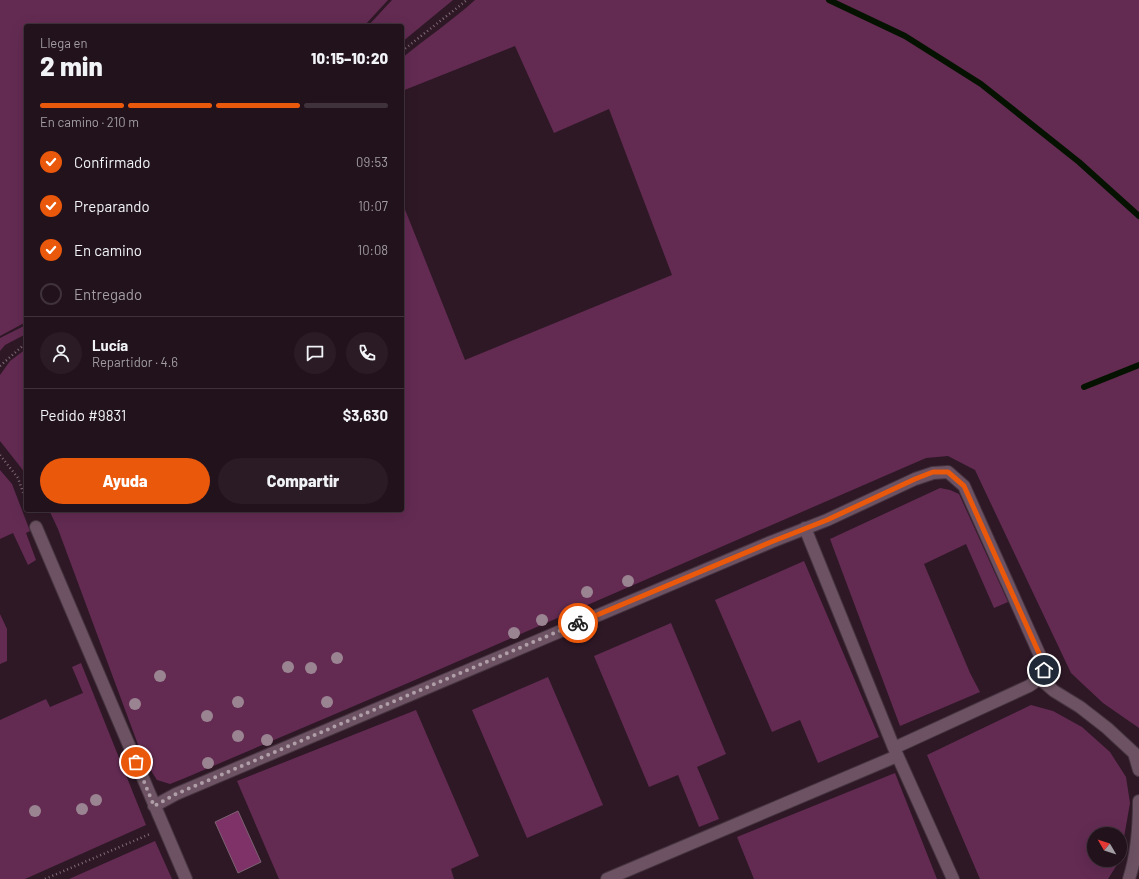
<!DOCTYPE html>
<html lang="es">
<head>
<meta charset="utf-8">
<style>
	body { margin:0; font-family:Barlow,sans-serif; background:#2a1b25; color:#f1f3f6; height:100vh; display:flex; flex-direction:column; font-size:15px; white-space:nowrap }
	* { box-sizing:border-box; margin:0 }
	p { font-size:13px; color:#a29ea3 }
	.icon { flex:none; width:22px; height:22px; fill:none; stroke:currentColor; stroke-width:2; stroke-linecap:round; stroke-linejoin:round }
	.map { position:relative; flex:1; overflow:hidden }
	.drawer { position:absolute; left:24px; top:24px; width:380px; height:488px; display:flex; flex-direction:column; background:#22121c; border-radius:4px; box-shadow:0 4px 16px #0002,0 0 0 1px #3f323b }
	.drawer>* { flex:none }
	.needle { width:26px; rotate:309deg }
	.fabs { position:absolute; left:1087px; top:827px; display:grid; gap:8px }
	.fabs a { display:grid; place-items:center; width:40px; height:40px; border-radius:50%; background:#22121c; box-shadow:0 4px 16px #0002,0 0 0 1px #3f323b; font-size:20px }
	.pin { position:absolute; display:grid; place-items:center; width:34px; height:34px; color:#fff; margin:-17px; border:2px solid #fff; border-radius:50%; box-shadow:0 1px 4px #0007 }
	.courier { position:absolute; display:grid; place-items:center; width:40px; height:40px; margin:-20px; border:3px solid #ea580c; border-radius:50%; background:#fff; color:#222; box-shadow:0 1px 5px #0007 }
	.overview em { font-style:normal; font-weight:800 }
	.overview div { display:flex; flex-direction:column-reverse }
	.overview { display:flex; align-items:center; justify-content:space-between; height:68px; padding:0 16px }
	h1 { font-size:26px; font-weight:800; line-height:30px }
	.bar { display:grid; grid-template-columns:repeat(4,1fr); gap:6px 4px; align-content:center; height:48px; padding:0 16px }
	.bar i { height:5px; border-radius:3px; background:#3f323b }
	.bar .active { background:#ea580c }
	.bar p { grid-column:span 4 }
	.line { display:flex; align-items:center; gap:10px; padding:0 16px; border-top:1px solid #3f323b }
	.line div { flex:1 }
	.round { display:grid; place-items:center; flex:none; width:42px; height:42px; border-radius:21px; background:#2a1b25 }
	ol { padding:0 16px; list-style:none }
	li { display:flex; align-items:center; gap:12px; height:44px }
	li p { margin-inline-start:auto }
	li .icon { padding:4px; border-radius:50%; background:#ea580c; color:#fff; stroke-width:4 }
	li:last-child { color:#a29ea3 }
	li i { width:22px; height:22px; border:2px solid #3f323b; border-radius:50% }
	.primary-button { display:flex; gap:8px; margin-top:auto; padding:8px 16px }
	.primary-button a { flex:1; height:46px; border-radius:24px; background:#ea580c; color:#fff; font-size:16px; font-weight:800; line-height:46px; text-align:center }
	.primary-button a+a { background:#2a1b25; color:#f1f3f6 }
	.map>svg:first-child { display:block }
	.green { fill:#632b52 }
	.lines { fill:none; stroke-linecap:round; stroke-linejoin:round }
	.stream { stroke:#061200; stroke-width:6 }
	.building { fill:#7f3268; stroke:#7c6172 }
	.minor-casing { stroke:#463440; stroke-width:14 }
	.path { stroke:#806d78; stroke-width:2.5; stroke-dasharray:1 3; stroke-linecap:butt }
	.minor { stroke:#6c5262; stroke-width:12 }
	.tree { fill:#9b8492 }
	.done { stroke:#af9da7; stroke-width:4; stroke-dasharray:0 7.2 }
	.route { stroke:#ea580c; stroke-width:5 }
</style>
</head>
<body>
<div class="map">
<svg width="1139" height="879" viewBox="0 0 1139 879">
	<rect width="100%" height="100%" fill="#2e1826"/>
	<path class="green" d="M0,0H388L364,26H26V322L0,336Z
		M392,0H453L402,42V26H368Z
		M475,0H1139V728L1103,703L1071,673L975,470L948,456L926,458L408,683L185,778L170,784L157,780L143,758L58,529L49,510H402V202L465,360L672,275L609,109L554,133L515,46L402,91V58C426,38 452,21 475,0Z
		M26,325V334L5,345L0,351V338Z
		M26,349V474L0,441V375L10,361Z
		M0,470L12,484L30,531L26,533L36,560L28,565L13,533L0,539Z
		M940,488L950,490L959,494L1008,602L994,608L966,544L924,564L970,673L980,692L900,726L830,539Z
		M804,561L879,737L818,763L800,720L772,732L715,600Z
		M0,614L7,629V661L0,664Z
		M671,623L726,754L697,767L719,819L699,827L678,775L649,787L594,656Z
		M81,663L146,825L25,879H0V720L46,699L50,707L83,693L72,667Z
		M548,677L603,805L527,838L472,710Z
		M1031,705L1053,711L1082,727L1110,752L1126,777L1130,803L1120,860V834H1094V860H1120L1108,879H980L927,755Z
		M416,710L479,856L451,869L454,879H279L237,781Z
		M895,773L937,879H754L737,837Z
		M155,841L172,879H69Z"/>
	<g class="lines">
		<path class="stream" d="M829,0L905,36L981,84L1079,162L1139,216
			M1084,387L1139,365"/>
	</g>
	<path class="building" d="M238,811L261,862L238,873L215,822Z"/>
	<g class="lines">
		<defs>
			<path id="minor" d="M36,527L186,879
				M805,528L894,748L953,879
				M1040,679L1054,691L1080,707L1107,728L1134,753L1139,770
				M154,806L176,794L771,542L827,520L915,479L933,473L948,472L964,486L1042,660C1045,675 1041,678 1029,686L894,748
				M607,879L897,756
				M1129,879C1137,854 1139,828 1139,801"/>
		</defs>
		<use href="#minor" class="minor-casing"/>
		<path class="path" d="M402,51L467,0
			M0,366L26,343
			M0,455L18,478L26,501
			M45,879L150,834"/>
		<use href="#minor" class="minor"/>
	</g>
	<g class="tree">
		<circle cx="628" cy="581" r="6"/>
		<circle cx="587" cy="592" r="6"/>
		<circle cx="542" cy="620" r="6"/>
		<circle cx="514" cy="633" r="6"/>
		<circle cx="337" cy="658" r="6"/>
		<circle cx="288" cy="667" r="6"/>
		<circle cx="311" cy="668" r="6"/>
		<circle cx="160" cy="676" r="6"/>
		<circle cx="238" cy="702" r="6"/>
		<circle cx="327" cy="702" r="6"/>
		<circle cx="135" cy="704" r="6"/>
		<circle cx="207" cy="716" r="6"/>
		<circle cx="238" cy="736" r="6"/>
		<circle cx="267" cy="740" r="6"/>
		<circle cx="208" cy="763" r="6"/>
		<circle cx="96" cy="800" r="6"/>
		<circle cx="82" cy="809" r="6"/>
		<circle cx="35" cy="811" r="6"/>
	</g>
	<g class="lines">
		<path class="done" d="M136,762L154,806L176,794L578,623"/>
		<path class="route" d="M578,623L771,542L827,520L915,479L933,472H948L964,486L1042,660L1044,670"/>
	</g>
</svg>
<div class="fabs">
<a><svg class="needle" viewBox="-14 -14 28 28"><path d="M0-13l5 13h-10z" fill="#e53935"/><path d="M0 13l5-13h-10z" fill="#a29ea3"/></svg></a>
</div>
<div class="pin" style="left:136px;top:762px;background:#ea580c"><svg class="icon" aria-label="bag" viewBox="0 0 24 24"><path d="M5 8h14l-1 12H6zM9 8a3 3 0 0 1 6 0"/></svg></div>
<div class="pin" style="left:1044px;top:670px;background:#1f2937"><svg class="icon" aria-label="home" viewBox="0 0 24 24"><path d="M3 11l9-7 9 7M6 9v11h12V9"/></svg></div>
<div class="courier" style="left:578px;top:623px"><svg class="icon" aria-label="bike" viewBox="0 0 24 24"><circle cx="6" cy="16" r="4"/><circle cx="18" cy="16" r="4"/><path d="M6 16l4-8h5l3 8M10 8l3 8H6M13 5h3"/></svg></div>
<section class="drawer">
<div class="overview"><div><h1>2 min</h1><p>Llega en</p></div><em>10:15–10:20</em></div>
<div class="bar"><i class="active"></i><i class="active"></i><i class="active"></i><i></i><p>En camino · 210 m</p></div>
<ol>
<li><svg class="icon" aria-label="check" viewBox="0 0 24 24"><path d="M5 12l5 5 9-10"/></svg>Confirmado<p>09:53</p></li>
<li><svg class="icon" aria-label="check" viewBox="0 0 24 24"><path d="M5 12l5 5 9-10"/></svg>Preparando<p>10:07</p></li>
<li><svg class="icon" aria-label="check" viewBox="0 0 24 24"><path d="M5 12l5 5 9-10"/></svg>En camino<p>10:08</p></li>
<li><i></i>Entregado</li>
</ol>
<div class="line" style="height:72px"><a class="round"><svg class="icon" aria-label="person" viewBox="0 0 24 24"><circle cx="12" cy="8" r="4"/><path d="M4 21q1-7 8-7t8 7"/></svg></a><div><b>Lucía</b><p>Repartidor · 4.6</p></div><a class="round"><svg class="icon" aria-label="chat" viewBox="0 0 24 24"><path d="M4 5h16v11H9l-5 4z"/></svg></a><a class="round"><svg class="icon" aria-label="phone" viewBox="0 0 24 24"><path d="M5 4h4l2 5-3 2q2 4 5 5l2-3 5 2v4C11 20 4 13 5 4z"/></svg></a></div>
<div class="line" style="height:52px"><div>Pedido #9831</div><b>$3,630</b></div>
<div class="primary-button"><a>Ayuda</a><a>Compartir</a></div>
</section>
</div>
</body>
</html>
